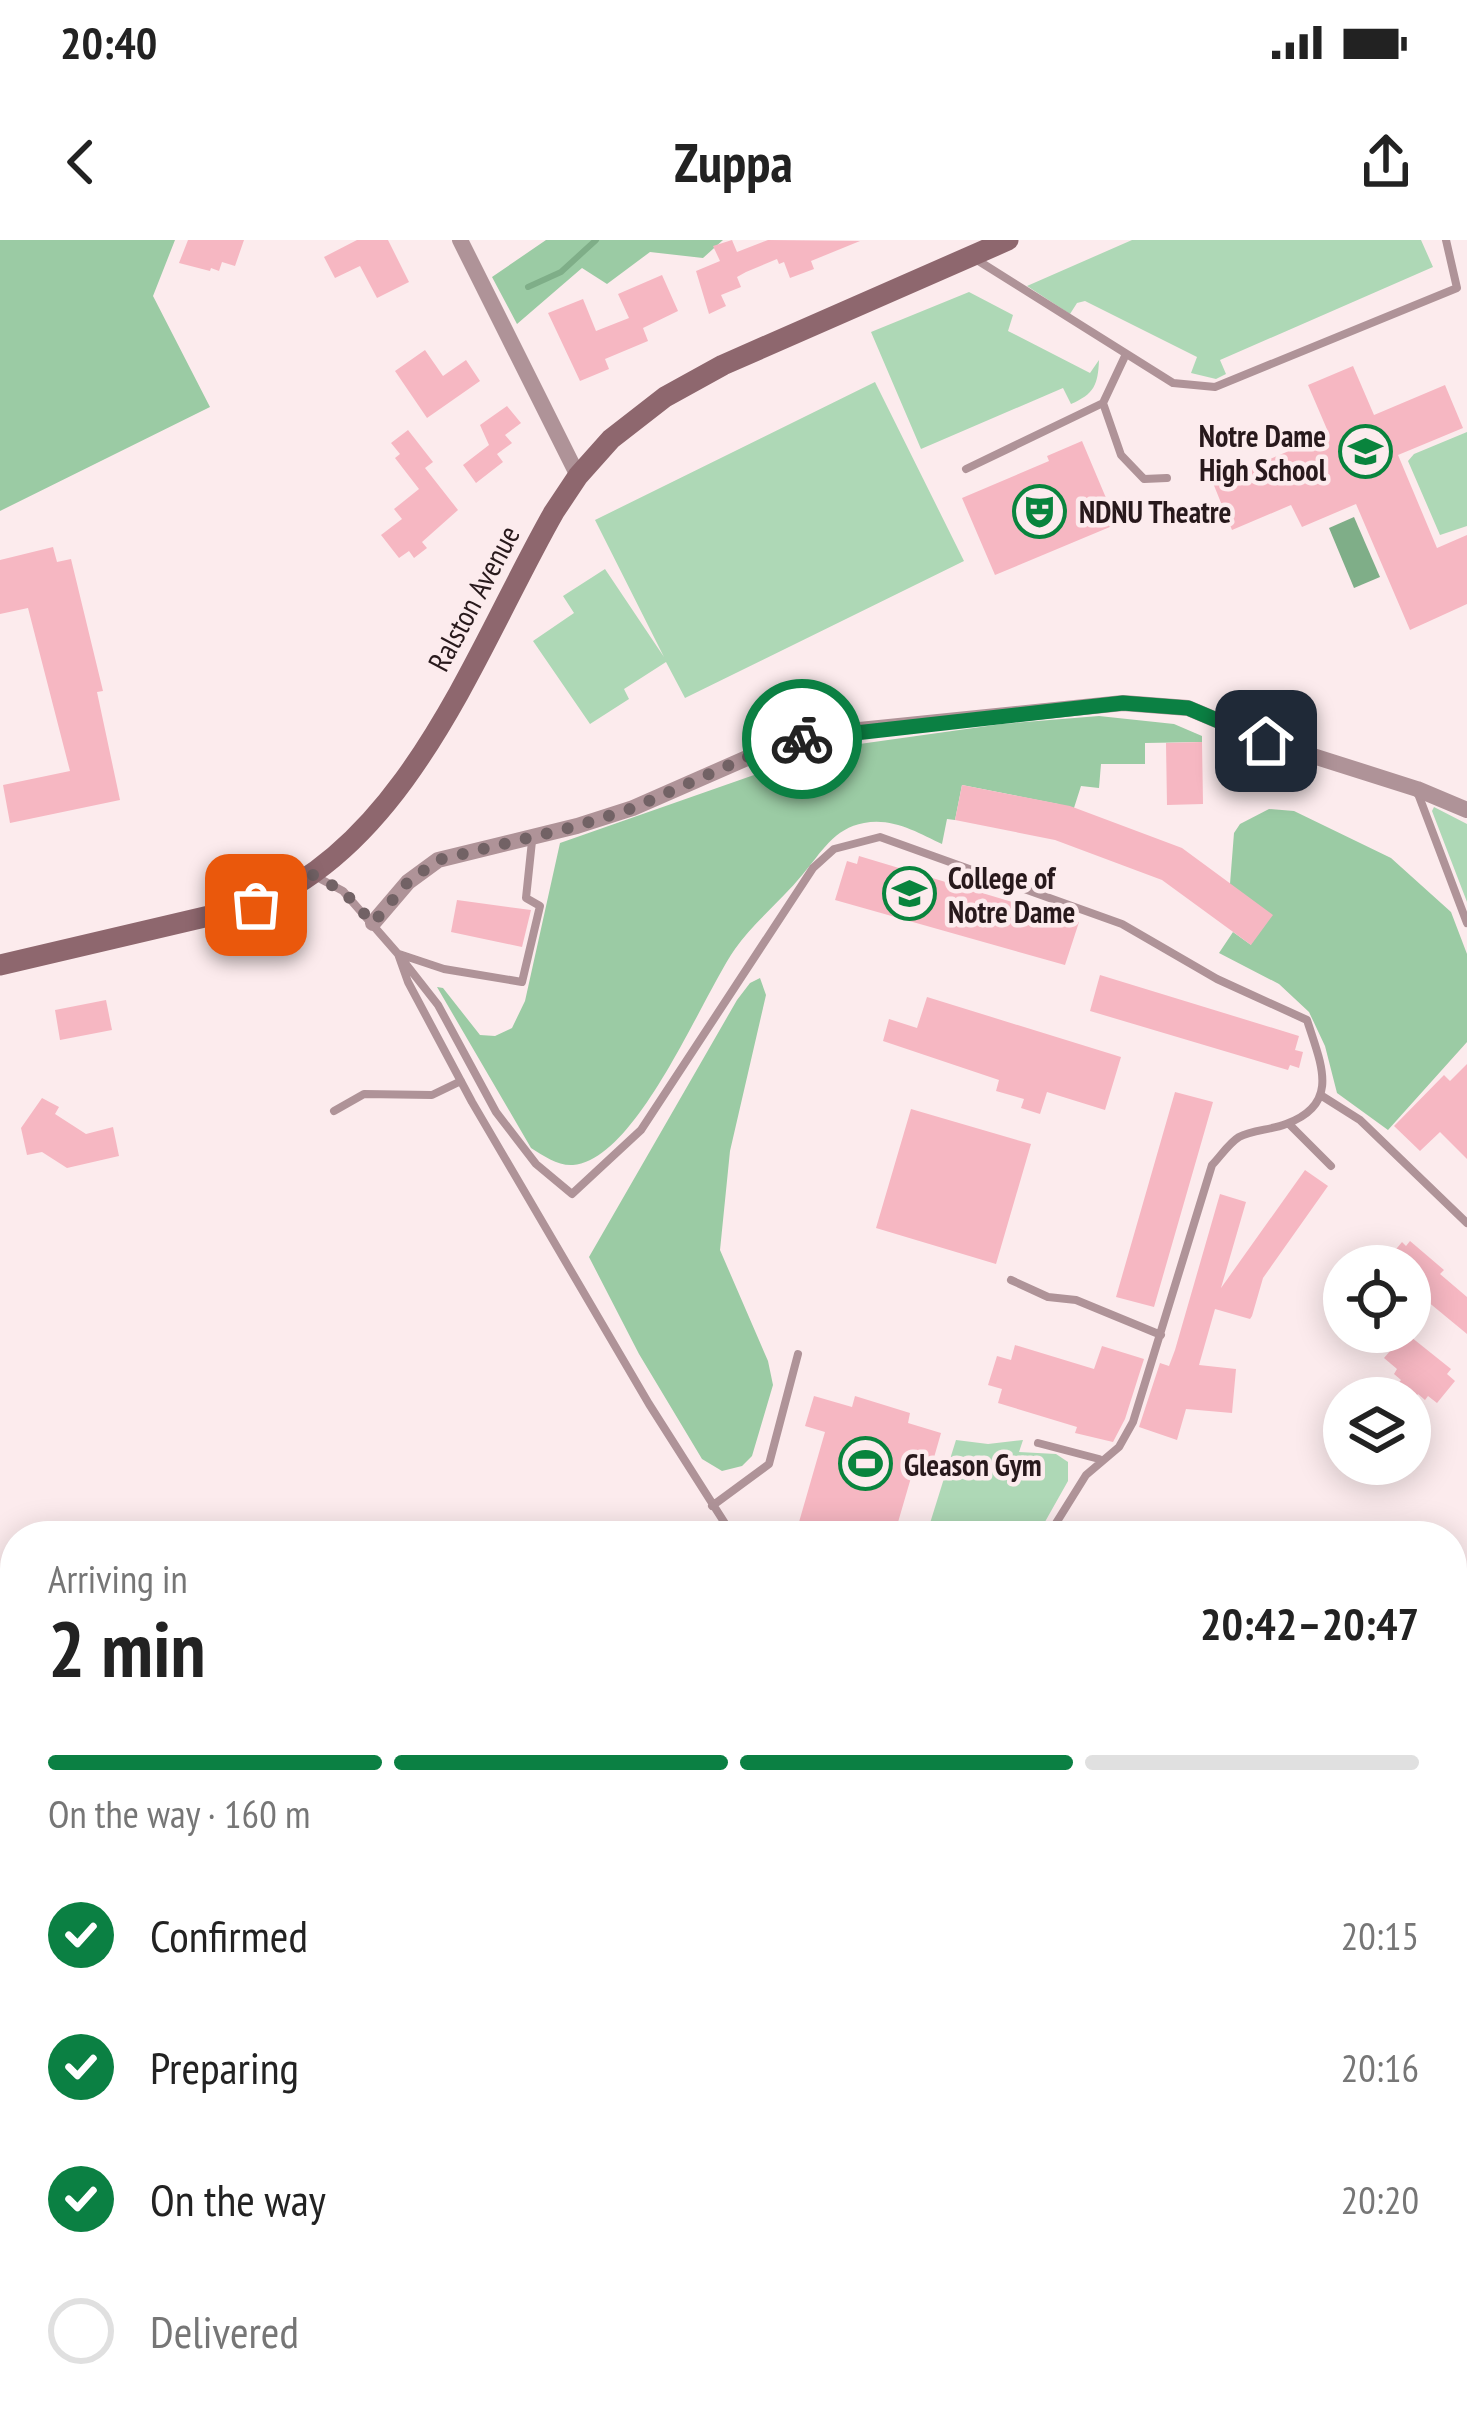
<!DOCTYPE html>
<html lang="en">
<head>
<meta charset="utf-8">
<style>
	body { margin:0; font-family:"PT Sans Narrow",sans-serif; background:#f2f2f2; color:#222; height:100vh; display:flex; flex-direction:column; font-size:45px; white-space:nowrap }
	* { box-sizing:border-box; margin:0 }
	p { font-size:39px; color:#767676 }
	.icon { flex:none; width:66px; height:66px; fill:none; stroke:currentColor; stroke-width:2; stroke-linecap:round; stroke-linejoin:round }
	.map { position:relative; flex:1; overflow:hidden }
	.drawer { position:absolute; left:0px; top:1281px; width:1467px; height:900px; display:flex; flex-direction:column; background:#fff; border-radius:48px 48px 0 0; box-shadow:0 6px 30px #0003 }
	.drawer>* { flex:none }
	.controls { position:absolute; left:1323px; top:1005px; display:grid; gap:24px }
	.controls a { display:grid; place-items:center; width:108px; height:108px; border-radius:50%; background:#fff; box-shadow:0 6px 30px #0003; font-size:60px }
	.pin { position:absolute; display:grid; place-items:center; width:102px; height:102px; color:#fff; margin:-51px; border-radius:24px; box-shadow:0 6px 18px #0006 }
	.courier { position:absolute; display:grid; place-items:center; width:120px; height:120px; margin:-60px; border:9px solid #0b8043; border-radius:50%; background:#fff; color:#222; box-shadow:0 3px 15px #0007 }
	.headline em { font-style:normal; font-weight:800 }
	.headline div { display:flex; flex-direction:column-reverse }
	.headline { display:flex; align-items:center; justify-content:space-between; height:204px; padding:0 48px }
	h1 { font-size:78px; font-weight:800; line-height:90px }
	.bar { display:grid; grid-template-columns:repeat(4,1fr); gap:18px 12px; align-content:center; height:144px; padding:0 48px }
	.bar i { height:15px; border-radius:9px; background:#e0e0e0 }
	.bar .active { background:#0b8043 }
	.bar p { grid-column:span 4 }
	ol { padding:0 48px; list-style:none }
	li { display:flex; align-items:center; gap:36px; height:132px }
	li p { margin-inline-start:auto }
	li .icon { padding:12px; border-radius:50%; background:#0b8043; color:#fff; stroke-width:4 }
	li:last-child { color:#767676 }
	li i { width:66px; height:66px; border:6px solid #e0e0e0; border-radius:50% }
	.status { display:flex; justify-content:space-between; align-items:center; height:84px; padding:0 60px; background:#fff; direction:ltr }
	.status svg { height:33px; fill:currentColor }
	header { display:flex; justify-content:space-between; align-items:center; height:156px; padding:0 48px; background:#fff; font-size:54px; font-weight:800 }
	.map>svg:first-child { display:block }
	.green { fill:#aed8b6 }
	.forest { fill:#9bcba4 }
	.water { fill:#7fae88 }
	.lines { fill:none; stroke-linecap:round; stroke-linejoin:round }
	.stream { stroke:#7fae88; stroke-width:6 }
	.building { fill:#f6b7c2 }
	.service { stroke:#af9398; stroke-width:8 }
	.minor { stroke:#af9398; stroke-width:16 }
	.secondary { stroke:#8e676e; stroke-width:21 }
	.done { stroke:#726265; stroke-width:12; stroke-dasharray:0 21.6 }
	.route { stroke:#0b8043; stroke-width:15 }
	.labels { text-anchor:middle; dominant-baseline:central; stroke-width:9; stroke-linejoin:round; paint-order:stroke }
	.poi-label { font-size:30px; font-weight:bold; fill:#28191c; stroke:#fcebed; text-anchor:start }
	.street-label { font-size:30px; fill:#28191c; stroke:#fcebed }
</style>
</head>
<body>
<div class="status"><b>20:40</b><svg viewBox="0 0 49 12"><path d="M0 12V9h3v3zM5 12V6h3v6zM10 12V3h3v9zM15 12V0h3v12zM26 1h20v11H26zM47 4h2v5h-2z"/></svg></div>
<header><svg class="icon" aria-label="back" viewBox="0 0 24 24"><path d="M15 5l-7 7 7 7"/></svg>Zuppa<svg class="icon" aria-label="share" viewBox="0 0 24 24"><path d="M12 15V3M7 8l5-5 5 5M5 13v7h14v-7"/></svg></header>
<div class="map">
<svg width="1467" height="2181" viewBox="0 0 1467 2181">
	<rect width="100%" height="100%" fill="#fcebed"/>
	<path class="green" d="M1132,0H1421L1433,27L1220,120L1226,134L1216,139L1191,133L1197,117L1085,61L1077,63L1070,74L1027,46Z
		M969,52L1013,75L1008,91L1090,133L1099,120C1098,145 1094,154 1071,164L1063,148L921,209L871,92Z
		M875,142L964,321L685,458L666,422L624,449L629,459L590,484L533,401L574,373L563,356L605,329L664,417L595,280Z
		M1467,192V286L1440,295L1408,221L1414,214Z
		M1434,567L1467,584V662L1432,571Z
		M956,1200L988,1204L1023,1200L1019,1212L1056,1214L1068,1222V1241L1037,1296H926Z"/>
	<path class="forest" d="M0,0H175L153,56L210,167L0,271Z
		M546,0H723L703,18L650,12L607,44L582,28L517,84L492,37Z
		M1099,476L1174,484L1202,496V502L1145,503V524H1101L1099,548L1081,546L1073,571L1058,564L962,545L955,580L947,579L942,604C919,593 892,577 864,583C834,588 821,613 803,634C782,660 754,682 735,709C701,758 637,920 573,925C558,926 544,916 531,908L437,747L443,748L480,795L495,796L512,788L525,761L560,603L831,508L1002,484Z
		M1269,569L1294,571L1391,618L1451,672L1467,714V802L1388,890L1337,853L1325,806L1309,772L1279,744L1219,713L1233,692L1251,705L1230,644L1234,593L1240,584Z
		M760,738L766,755L730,911L720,1010L768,1121L773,1145L752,1216L742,1226L722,1231L702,1219L639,1114L589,1017L737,760L750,743Z"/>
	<path class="water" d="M1354,277L1380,337L1354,348L1329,288Z"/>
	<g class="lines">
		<path class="stream" d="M528,47L561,32L596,0"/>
	</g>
	<path class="building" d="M188,0H244L235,26L222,22L219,31L211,28L210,31L179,23Z
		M357,0H388L409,42L377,58L360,26L335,38L324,17Z
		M732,0L737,12L768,0L860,1L811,21L814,29L790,38L784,22L779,24L777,19L746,32L737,37L741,47L721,55L726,66L709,74L696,31L720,21L713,6Z
		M662,35L678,71L643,88L648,101L605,119L609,129L580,141L548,73L583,59L596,91L629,78L618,54Z
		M425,110L443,136L466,120L480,141L427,178L395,131Z
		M1353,126L1374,175L1445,145L1463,188L1398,215L1437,308L1467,295V364L1410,390L1356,264L1302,287L1291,265L1232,290L1213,243L1329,194L1308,145Z
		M507,166L521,183L505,195L512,203L497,214L503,222L476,243L463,225L489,205L480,185Z
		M408,190L433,222L425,228L458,270L422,302L427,308L414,318L409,311L399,318L381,295L402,279L394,269L419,249L395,218L400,214L391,203Z
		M1082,201L1117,284L995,335L962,258L1049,221L1047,216Z
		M53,307L57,322L71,319L103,451L97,452L120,560L10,583L3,545L70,531L28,368L0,374V320Z
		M1202,502L1203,564L1167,565L1166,503Z
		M962,545L1070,566L1182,608L1273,675L1251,705L1162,640L1055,600L955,580Z
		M859,616L1079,682L1065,725L835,660L847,621L857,624Z
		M457,660L531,670L522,707L451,692Z
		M1100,735L1299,796L1295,810L1303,812L1299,828L1290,825L1288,830L1090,771Z
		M927,757L1121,817L1105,870L1047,852L1040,874L1021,868L1024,859L996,851L999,840L883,801L889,779L917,788Z
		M106,760L112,790L60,800L55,770Z
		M1467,824V919L1440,892L1420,911L1394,886L1444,835L1450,841Z
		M1175,852L1213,862L1154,1067L1116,1057Z
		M42,858L59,867L55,874L86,894L113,887L119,916L67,928L42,912L27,915L21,888Z
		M911,869L1031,904L996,1024L876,988Z
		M1305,930L1328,946L1263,1038L1252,1076L1250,1079L1215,1069L1199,1125L1236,1129L1232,1173L1186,1169L1177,1200L1139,1187L1160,1123L1169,1126L1175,1110L1220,954L1246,962L1221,1048Z
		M1410,1001L1444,1030L1440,1034L1467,1057V1094L1427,1061L1423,1065L1410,1054V1026H1382L1402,1002L1406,1006Z
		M1402,1097L1408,1101L1411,1097L1451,1129L1447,1134L1455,1141L1437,1163L1428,1156L1425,1160L1418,1154L1415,1158L1398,1144L1401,1140L1394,1134L1397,1129L1384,1118Z
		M1015,1105L1094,1129L1102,1106L1144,1119L1125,1179L1113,1202L1075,1193L1077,1187L998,1163L1002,1149L988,1145L997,1116L1011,1120Z
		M814,1156L852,1167L855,1156L910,1173L908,1183L941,1193L933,1221L917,1217L894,1296H795L825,1192L805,1186Z"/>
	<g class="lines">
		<path class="service" d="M977,20L1173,143L1215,147L1457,48L1446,0
			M1103,163L1121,215L1144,239L1167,238
			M966,229L1103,163L1126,114
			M1417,551L1467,683
			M313,635L343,651L398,714L408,742L472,862L649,1164L733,1296
			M398,714L438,765L496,872L536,924L572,954L641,890L813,628L834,609L880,597L1122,684L1217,739L1307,780C1321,824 1341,864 1286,884C1271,890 1252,890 1239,897C1229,903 1220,917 1212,925L1133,1182L1119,1207L1086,1235L1048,1296
			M399,714L444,729L522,742L540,666L526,658L532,601
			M1322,856L1360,880L1467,983
			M334,871L364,854L432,855L461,841
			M1289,884L1331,926
			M1011,1040L1048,1057L1076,1060L1161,1095
			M1038,1203L1099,1219
			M712,1266L769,1224L798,1114"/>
		<path class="minor" d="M460,0L578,236
			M373,683L408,642L438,620L577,586L633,568L779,504L830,493L1123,463L1188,468L1266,501L1417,549L1467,570
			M0,1527L15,1499
			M0,1837L15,1855
			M0,2126L15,2120
			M254,2166L265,2181
			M560,2166L562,2181
			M946,2181L956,2166"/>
		<path class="secondary" d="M0,725L256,665C410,602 477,407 554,272L578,236L611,199L665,157L723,125L1008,0"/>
	</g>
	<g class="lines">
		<path class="done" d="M256,665L286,653L313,635L343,651L373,683L408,642L438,620L577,586L633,568L779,503L802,499"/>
		<path class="route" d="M802,499L1123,463L1188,468L1266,501"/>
	</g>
	<defs>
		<symbol id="school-ring" viewBox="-11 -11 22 22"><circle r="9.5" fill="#fcebed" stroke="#09843d" stroke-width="1.5"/><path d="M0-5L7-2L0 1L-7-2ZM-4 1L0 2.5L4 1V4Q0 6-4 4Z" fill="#09843d"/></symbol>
		<symbol id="theatre-ring" viewBox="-11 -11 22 22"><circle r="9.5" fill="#fcebed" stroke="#09843d" stroke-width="1.5"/><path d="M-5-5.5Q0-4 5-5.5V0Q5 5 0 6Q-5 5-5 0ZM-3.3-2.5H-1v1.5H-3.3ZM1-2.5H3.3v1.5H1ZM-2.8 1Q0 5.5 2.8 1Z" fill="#09843d"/></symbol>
		<symbol id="university-ring" viewBox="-11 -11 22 22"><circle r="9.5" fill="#fcebed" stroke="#09843d" stroke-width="1.5"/><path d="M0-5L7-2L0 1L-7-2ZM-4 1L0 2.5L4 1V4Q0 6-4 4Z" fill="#09843d"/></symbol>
		<symbol id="stadium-ring" viewBox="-11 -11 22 22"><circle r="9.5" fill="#fcebed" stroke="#09843d" stroke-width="1.5"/><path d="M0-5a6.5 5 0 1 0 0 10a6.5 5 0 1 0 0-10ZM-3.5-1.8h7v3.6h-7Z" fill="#09843d"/></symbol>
	</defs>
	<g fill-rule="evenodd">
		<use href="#school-ring" x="1336" y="182" width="59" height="59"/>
		<use href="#theatre-ring" x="1010" y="242" width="59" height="59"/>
		<use href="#university-ring" x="880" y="624" width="59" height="59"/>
		<use href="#stadium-ring" x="836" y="1194" width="59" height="59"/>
	</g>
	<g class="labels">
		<g class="poi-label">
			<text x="1326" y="195" text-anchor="end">Notre Dame<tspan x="1326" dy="34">High School</tspan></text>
			<text x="1079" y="271">NDNU Theatre</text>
			<text x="948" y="637">College of<tspan x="948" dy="34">Notre Dame</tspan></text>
			<text x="904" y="1224">Gleason Gym</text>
		</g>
		<g class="street-label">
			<text transform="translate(473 358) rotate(-62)">Ralston Avenue</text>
		</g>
	</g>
</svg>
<div class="controls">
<a><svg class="icon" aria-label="locate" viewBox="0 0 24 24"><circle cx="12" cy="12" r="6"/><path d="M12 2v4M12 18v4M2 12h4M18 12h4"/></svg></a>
<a><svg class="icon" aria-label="layers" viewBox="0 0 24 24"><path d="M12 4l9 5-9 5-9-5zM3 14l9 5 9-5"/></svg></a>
</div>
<div class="pin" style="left:256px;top:665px;background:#ea580c"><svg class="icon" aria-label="bag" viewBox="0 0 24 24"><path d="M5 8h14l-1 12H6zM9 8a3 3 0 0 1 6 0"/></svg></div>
<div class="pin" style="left:1266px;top:501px;background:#1f2937"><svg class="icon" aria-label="home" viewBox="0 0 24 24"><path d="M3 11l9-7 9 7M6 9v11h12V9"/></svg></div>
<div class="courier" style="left:802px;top:499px"><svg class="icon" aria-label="bike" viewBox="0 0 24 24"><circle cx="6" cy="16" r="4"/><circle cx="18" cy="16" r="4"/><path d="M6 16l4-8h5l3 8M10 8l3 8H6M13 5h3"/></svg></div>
<section class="drawer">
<div class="headline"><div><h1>2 min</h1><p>Arriving in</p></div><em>20:42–20:47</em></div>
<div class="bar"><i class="active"></i><i class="active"></i><i class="active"></i><i></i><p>On the way · 160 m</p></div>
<ol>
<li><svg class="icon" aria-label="check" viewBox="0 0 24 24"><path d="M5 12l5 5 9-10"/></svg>Confirmed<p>20:15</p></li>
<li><svg class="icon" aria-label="check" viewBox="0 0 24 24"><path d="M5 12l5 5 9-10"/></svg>Preparing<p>20:16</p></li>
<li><svg class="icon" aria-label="check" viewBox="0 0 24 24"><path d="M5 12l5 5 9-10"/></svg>On the way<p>20:20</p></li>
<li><i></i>Delivered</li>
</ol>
</section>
</div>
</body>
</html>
